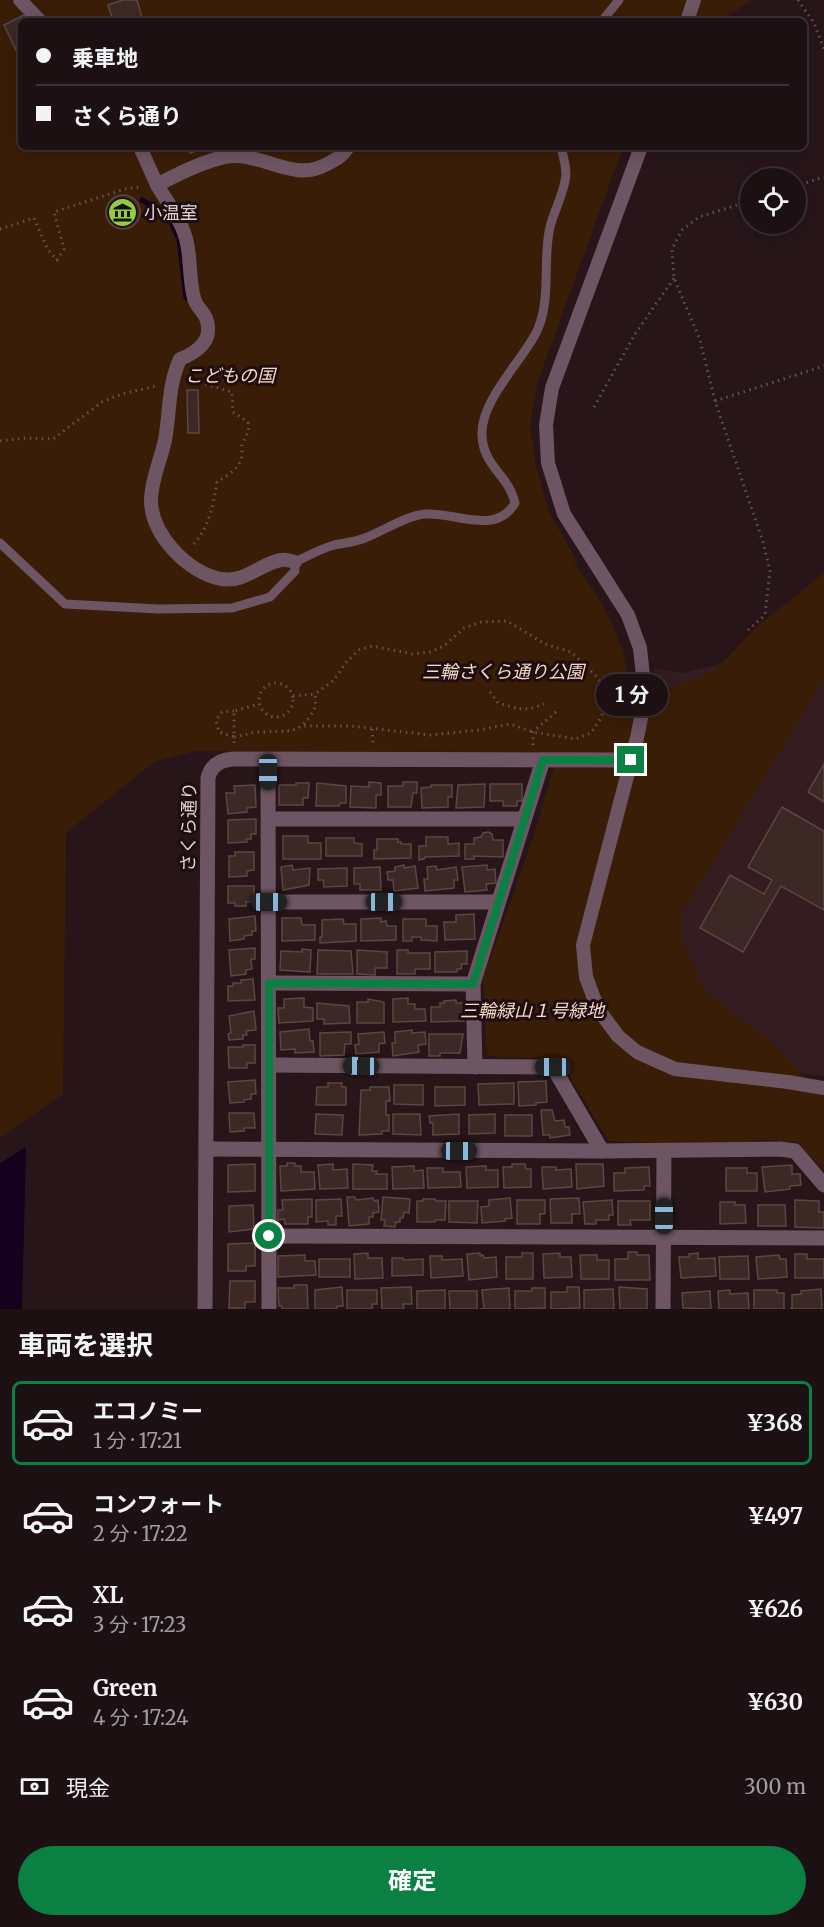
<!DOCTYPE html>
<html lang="ja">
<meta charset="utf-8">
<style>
:root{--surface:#1d1013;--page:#25191c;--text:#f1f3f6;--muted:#a09da0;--line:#3b3033;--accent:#0b8043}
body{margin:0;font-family:Merriweather,"Noto Sans JP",serif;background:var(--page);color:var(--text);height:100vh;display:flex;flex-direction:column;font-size:22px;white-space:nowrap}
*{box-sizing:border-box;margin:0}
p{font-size:20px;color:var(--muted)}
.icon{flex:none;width:33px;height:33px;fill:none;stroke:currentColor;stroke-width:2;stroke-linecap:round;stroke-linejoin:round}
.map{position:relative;height:1309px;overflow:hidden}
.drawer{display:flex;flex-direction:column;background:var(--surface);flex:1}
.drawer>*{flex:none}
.hud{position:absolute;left:18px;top:18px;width:789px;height:132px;border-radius:9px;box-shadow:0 3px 15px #0003,0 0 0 2px var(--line);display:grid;align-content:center;height:132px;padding:0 18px;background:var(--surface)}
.controls{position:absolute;left:740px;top:168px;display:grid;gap:12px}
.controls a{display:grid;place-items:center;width:66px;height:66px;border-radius:50%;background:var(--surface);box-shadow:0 3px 15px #0003,0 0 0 2px var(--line);font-size:30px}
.end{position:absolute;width:27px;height:27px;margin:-14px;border:8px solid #0b8043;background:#fff;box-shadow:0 0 0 3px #fff}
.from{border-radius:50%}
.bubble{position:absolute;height:42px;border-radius:21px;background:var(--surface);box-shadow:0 3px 15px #0003,0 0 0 2px var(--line);font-size:20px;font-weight:700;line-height:42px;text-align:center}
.car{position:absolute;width:18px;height:36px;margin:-18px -9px;border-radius:8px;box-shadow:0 0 4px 2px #0007;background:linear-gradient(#222 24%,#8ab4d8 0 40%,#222 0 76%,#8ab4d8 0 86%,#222 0)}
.hud b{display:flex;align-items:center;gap:21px;height:57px;font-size:22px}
.hud b+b{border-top:2px solid var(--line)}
.hud i{width:15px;height:15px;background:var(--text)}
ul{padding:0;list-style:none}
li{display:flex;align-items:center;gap:18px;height:84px;margin:0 12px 9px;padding:0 6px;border:3px solid transparent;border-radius:9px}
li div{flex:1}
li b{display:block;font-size:22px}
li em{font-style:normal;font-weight:700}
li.selected{border-color:var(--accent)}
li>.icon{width:54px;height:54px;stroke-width:1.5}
h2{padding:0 18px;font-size:27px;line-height:72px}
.pay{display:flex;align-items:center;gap:15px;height:66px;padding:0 18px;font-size:22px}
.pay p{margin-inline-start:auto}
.cta{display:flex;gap:12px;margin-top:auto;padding:12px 18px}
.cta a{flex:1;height:69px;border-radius:36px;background:var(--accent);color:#fff;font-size:24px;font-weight:700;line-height:69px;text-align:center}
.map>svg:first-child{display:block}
.built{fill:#341c21}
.green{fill:#3a1d06}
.water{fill:#15001d}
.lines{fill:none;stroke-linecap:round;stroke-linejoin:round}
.stream{stroke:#15001d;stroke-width:5}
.building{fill:#3c2925;stroke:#5b4742;stroke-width:1.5}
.path{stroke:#625255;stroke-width:3;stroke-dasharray:1.5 4.5;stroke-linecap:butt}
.service{stroke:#6d5563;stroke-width:9}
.pedestrian{stroke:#6d5563;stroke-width:14}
.minor{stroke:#6d5563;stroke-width:15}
.route{stroke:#0b8043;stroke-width:8}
.labels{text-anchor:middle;stroke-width:6;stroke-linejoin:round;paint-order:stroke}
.poi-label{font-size:18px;fill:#e0d3d5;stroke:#1d0c10;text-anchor:start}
.park-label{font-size:18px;font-style:italic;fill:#f8d8c3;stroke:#1d0c10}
.street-label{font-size:18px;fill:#e0d3d5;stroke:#1d0c10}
</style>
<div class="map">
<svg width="824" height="1309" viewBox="0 0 824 1309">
<rect width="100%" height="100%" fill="#271519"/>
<polygon class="built" points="824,573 824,1076 680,1057 655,708 654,668 683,673 731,661"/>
<path class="green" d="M0,0H752L721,21H21V147H623L538,381L530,425L536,466L550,514L578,562L574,563C592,587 612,615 619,644L622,645L627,670L626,681L669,688L715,671L753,630L824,573V679L682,914L681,937L707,993L774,1044L824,1098V1170L796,1142L767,1140L693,1145L609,1141L559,1059L487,1056L483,979L534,835L558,752L195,751L154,762L66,833L63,1094L0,1138Z"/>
<polygon class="water" points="26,1147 22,1309 0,1309 0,1163"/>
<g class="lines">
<polyline class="stream" points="142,200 168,216 179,240 186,298"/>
</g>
<g class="building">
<polygon points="123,0 137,0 143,21 113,21 108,5"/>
<polygon points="24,15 27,21 21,21 21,50 17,52 4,25"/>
<polygon points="188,147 208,147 190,153"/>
<circle cx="123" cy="212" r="17"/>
<polygon points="187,390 198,390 199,433 188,433"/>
<polygon points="824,764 824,802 808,792"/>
<polygon points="369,782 381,783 381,795 376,795 376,808 350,807 351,786 369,787"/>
<polygon points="403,782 417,782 417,793 413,793 411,807 388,807 388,786 403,786"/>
<polygon points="296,783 309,783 308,798 303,798 303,805 279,805 279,785 296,785"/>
<polygon points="317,783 346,786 346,803 340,803 339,806 316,806"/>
<polygon points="485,784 484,807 456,808 458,785"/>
<polygon points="490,784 522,784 522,801 517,801 517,806 503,806 503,801 490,801"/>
<polygon points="255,785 256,807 247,808 247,812 228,814 226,793 235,793 234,786"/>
<polygon points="431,785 452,785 452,797 448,797 448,807 422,808 421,788 431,787"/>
<polygon points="782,807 824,831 824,910 781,886 743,952 700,928 730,875 764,894 772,880 748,867"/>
<polygon points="256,819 256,834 251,834 251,839 246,839 247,842 228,843 228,820"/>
<polygon points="488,832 492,834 493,840 503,840 503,857 474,856 474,859 465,859 465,844 474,844 474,838 481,837 483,833"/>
<polygon points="283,836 308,836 308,843 321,843 321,859 283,859"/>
<polygon points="426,837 448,837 448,844 459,843 459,856 425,857 424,859 419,860 419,846 426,846"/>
<polygon points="326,838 354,838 354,843 362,844 362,856 326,856"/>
<polygon points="377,839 398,839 398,842 401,842 401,844 411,844 411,858 374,859 374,850 377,850"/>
<polygon points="235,852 254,852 254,870 247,871 247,876 229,877 229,856 235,856"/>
<polygon points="292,865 293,870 310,868 309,885 283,890 281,867"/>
<polygon points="404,865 404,868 415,866 418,888 394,891 393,880 388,880 387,872 395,871 395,867"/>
<polygon points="487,865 487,870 495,869 496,883 486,884 487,890 465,892 462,867"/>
<polygon points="436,866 437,870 456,867 458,880 454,880 454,888 425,891 424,879 428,879 427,867"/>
<polygon points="380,867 381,890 360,890 360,884 354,884 354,868"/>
<polygon points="347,868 347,886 324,887 323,880 318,880 318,869"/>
<polygon points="228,886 254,886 254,902 246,902 246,906 235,906 235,903 228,903"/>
<polygon points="474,914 475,939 445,940 444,922 456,922 456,915"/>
<polygon points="255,916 256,931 252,931 252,935 244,936 244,939 230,941 229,919"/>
<polygon points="282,918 301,918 302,925 315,925 315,940 282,941"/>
<polygon points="381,918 381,922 386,921 387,926 396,926 396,940 361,941 361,919"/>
<polygon points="343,919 344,924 356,924 356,941 320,943 320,937 322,937 322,920"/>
<polygon points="403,919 426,919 426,926 437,926 437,941 421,940 421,937 412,937 412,941 403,941"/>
<polygon points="255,948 255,959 251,959 252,969 246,970 246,974 231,976 229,950"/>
<polygon points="302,949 311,950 310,972 280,970 281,951 302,952"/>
<polygon points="318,950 351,951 353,974 317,974"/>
<polygon points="357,950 387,952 387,968 375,968 375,975 357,974"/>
<polygon points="397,950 408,950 408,953 430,953 430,969 415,969 415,974 397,974"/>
<polygon points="467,951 467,964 462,964 461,969 457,969 457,972 435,972 435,952"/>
<polygon points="253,979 255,1000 228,1001 228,986 233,986 233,983 241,983 241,980"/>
<polygon points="304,998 304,1007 313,1008 313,1021 279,1023 278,1008 284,1008 284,999"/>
<polygon points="408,998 408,1004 415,1004 415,1009 425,1009 426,1021 393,1022 393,999"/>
<polygon points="368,999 384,1002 384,1023 357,1023 357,1002 368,1002"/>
<polygon points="456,1000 456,1003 464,1003 464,1021 431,1022 431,1007 440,1007 440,1003 444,1003 444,1001"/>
<polygon points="317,1003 349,1006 350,1023 324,1024 324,1019 317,1019"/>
<polygon points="254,1011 256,1030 246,1031 247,1035 243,1035 243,1039 229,1040 228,1034 231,1033 229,1016"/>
<polygon points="309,1029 310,1041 313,1041 314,1052 295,1053 295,1049 281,1050 280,1032"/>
<polygon points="412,1030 412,1033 425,1032 426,1044 418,1045 419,1052 393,1056 392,1043 395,1043 395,1032"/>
<polygon points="351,1032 351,1044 345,1044 344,1055 320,1056 320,1033"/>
<polygon points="384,1032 385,1043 379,1044 379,1052 356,1054 355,1045 359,1044 358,1034"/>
<polygon points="429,1034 463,1034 460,1053 440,1053 440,1056 429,1056"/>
<polygon points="243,1045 255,1045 255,1063 247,1063 247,1068 229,1068 228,1047 243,1047"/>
<polygon points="255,1080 256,1094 251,1094 251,1099 244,1100 244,1102 230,1103 228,1082"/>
<polygon points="546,1081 547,1102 536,1103 536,1105 519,1106 518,1082"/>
<polygon points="328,1083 342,1083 342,1087 346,1087 346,1105 316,1105 317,1087 328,1087"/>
<polygon points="514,1083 514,1104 479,1105 478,1084"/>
<polygon points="394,1085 423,1085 423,1105 394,1104"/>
<polygon points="370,1087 389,1087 390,1101 386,1101 386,1115 389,1115 389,1131 382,1131 382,1134 359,1135 361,1090 370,1090"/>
<polygon points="435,1087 465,1087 465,1105 435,1106"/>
<polygon points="541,1110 552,1110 555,1121 564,1120 565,1127 569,1127 570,1135 550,1138 550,1135 543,1135"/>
<polygon points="229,1113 254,1113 255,1128 244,1128 244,1131 230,1132"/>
<polygon points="316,1114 343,1115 342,1135 315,1134"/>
<polygon points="393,1114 420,1114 421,1135 393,1134"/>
<polygon points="459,1114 459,1134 433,1135 433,1123 430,1123 429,1116"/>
<polygon points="495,1114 495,1133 469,1134 469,1115"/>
<rect x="505" y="1115" width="27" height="21"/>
<polygon points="287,1163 295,1163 295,1166 301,1166 301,1172 314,1172 315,1189 281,1191 280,1166 287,1166"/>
<polygon points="255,1164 255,1191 228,1192 228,1165"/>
<polygon points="333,1164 333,1170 347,1169 348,1188 320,1189 318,1165"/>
<polygon points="353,1164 373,1165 372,1171 377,1171 376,1174 387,1174 387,1189 353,1189"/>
<polygon points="512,1164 525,1164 526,1169 531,1169 531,1187 504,1188 503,1167 512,1167"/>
<polygon points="576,1164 603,1164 604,1186 577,1189"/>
<polygon points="792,1165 792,1174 800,1174 801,1185 790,1186 790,1189 765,1192 762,1167"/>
<polygon points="414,1166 414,1171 423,1170 424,1188 393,1189 392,1167"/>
<polygon points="486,1166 486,1170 498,1170 498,1187 467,1188 466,1167"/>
<polygon points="542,1167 556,1167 556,1170 571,1169 572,1187 543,1189"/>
<polygon points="649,1167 650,1186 644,1186 644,1190 614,1191 614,1173 625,1173 625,1168"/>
<polygon points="427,1168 443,1168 443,1172 460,1172 461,1187 428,1188"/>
<polygon points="726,1168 747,1168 747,1173 757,1173 757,1191 726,1191"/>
<polygon points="347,1197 355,1197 356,1200 373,1198 374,1201 378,1200 379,1212 373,1213 373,1217 369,1217 369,1224 349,1226"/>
<polygon points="383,1197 410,1199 409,1213 404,1212 403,1218 400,1218 400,1222 396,1222 395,1227 384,1226 385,1220 381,1220"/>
<polygon points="510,1198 512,1218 505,1219 505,1221 482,1223 481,1207 489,1206 489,1200"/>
<polygon points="579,1198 580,1214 572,1214 572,1223 551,1223 550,1199"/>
<polygon points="312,1199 312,1217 308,1217 308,1224 285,1224 284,1219 278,1220 278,1210 283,1210 282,1200"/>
<polygon points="341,1199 342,1216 336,1216 336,1225 328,1225 328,1221 316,1222 316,1200"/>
<polygon points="423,1199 435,1199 436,1201 446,1201 445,1220 435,1220 435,1222 417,1222 417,1201 423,1201"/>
<polygon points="517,1200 545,1200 545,1214 540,1214 540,1224 517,1224"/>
<polygon points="612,1200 613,1215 609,1215 609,1220 596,1220 596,1224 585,1224 583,1202"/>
<polygon points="795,1200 819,1201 819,1212 824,1212 824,1228 795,1227"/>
<polygon points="449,1201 478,1201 477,1223 449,1222"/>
<polygon points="618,1201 650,1201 650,1220 630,1220 631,1225 618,1225"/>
<polygon points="720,1202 735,1202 735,1205 745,1205 746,1223 720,1224"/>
<polygon points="253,1205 254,1229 229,1232 229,1206"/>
<polygon points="758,1205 785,1205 786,1226 758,1226"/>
<polygon points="255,1243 255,1266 246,1266 246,1271 228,1271 228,1244"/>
<polygon points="628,1252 637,1252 637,1255 649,1255 650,1280 615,1280 615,1259 628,1259"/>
<polygon points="368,1253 368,1258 382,1258 383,1278 355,1279 354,1254"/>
<polygon points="480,1253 480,1256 483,1255 484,1258 496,1257 497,1277 469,1280 467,1254"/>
<polygon points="522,1253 533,1253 533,1279 506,1279 506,1257 522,1257"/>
<polygon points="560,1253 560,1257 571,1257 572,1277 544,1278 543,1254"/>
<polygon points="698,1253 698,1259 715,1258 716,1276 681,1278 679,1257 689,1257 689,1254"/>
<polygon points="795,1254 807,1254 807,1259 824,1259 824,1278 795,1278"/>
<polygon points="305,1255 305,1261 315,1261 316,1275 278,1277 278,1256"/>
<polygon points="580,1255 597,1255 597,1260 609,1260 609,1279 581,1279"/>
<polygon points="779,1255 780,1259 786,1259 787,1277 758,1279 756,1257"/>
<polygon points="430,1256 442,1256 442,1260 462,1259 463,1276 431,1278"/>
<polygon points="748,1256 749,1279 720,1279 719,1257"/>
<polygon points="392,1258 403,1258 403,1260 423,1259 423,1275 392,1276"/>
<rect x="319" y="1259" width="31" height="18"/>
<polygon points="230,1281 255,1281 255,1302 245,1302 245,1308 229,1308"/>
<polygon points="294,1285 307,1285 308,1309 282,1309 282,1306 279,1306 278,1288 294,1288"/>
<polygon points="342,1287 343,1306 337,1306 337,1309 315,1309 315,1290"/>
<polygon points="411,1287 412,1304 403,1304 404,1309 382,1309 381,1288"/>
<polygon points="567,1287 579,1287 580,1308 551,1309 551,1292 567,1292"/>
<polygon points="619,1287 647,1289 647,1309 620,1309"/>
<polygon points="509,1288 510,1309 480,1309 484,1309 482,1290"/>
<polygon points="532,1288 545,1288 545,1308 515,1309 515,1291 532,1291"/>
<polygon points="613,1289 614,1309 584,1309 584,1290"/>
<polygon points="821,1289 822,1309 790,1309 792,1308 792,1295 801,1294 801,1291"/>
<polygon points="347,1290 377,1290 377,1304 372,1304 372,1309 347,1309"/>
<polygon points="445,1290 445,1309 417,1309 417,1291"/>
<polygon points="730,1290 730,1294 748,1293 749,1309 719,1309 718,1291"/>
<polygon points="754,1290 777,1290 777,1293 784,1293 784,1309 754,1309"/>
<polygon points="449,1291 477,1291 477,1309 450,1309"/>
<polygon points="710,1291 711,1309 683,1308 682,1293"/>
</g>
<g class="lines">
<g class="path">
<polyline points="798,0 814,23 824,49"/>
<polyline points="795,186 824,177"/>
<polyline points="0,229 34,218 48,250 57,260 64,249 54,212 125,189 140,187"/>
<path d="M188,379L232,392L233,412L248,422C250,433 246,435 242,445C241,449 243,454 241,459C238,470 226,476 217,482C213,506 209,528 192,546"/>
<polyline points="715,401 824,366"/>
<polyline points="594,407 635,334 674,278"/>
<polyline points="0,441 26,438 53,439 102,402 122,394 156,386"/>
<polyline points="748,630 765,615 770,571 763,542 715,401 700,340 674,278 672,249 682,230 699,217 750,201"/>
<polyline points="571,675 578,668 587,666"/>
<circle cx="276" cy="700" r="17"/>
<path d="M490,692L498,703C519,709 523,712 544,704"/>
<polyline points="293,696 315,694"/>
<polyline points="234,711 222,712 216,720 219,732 234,737 234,711 259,704"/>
<polyline points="372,729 373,743"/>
<path d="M234,743V737C244,735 253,732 263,732C284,730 297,736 310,716C316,708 316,704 315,694L334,680L347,661L359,650L372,646L413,654L430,652L444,646L464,628L481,622L507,621L545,644L571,652L597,677L604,688L605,704L601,718L591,733L575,739L533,732L510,724L479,730L430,735L351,726H303"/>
<polyline points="533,745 533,732 558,710"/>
</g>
<g class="service">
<polyline points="602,21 619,0"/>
<path d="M0,543L65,604L158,609L232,608L270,597L295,571V562C308,556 320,549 334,545C344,543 355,542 365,538C384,531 405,516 425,514C456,512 496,536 515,503C509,475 483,467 482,435C480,401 523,360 537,331C552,298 542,261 550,227C554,210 565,192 566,174C566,166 563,155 561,147"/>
</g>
<g class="pedestrian">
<polyline points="20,0 40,21"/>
<polyline points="687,21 694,0"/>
<path d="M140,147L157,185C176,175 203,161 225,157C261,150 293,184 327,164C337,159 342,156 348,147"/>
<polyline points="641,147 552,388 546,425 548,463 564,514 628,615 640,648 643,676 641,718 637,738 583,945 586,977 598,1009 618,1036 637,1052 675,1069 788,1082 824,1088"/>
<path d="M157,185C167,202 183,222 187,243C191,261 189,280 194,298C197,311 209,312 208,331C208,345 191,355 180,359C168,385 170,412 165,440C161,459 152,478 151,498C150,534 187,572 221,579C246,583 261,563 281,560C285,559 291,561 295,562"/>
</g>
<g class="minor">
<polyline points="268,759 269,1309"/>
<polyline points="269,819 524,819"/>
<polyline points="269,902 498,902"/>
<polyline points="269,983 473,984"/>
<polyline points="269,1065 553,1067 602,1151"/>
<polyline points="475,1067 473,984 543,760"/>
<polyline points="206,1149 602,1151 780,1149 795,1151 824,1185"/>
<polyline points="269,1236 824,1238"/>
<path d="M205,1309L208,778C211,765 220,760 233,759L631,760"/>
<polyline points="663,1309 664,1151"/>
</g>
</g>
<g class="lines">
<polyline class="route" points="269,1236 269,983 473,984 543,760 631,760"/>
</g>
<defs>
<symbol id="museum-disc" viewBox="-11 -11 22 22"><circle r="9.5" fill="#96cc3a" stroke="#1d0c10"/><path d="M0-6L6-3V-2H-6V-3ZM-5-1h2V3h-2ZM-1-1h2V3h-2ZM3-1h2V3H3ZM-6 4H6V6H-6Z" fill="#111"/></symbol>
</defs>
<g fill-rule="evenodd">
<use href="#museum-disc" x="106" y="196" width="33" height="33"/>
</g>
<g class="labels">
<g class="poi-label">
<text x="144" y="219">小温室</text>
</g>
<g class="park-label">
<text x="230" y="382">こどもの国</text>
<text x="503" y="678">三輪さくら通り公園</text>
<text x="532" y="1017">三輪緑山１号緑地</text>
</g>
<g class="street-label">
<text transform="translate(189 827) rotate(-89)" y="6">さくら通り</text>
</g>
</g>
</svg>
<div class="controls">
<a><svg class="icon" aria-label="locate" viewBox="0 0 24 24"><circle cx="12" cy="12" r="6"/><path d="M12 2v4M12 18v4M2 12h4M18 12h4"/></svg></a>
</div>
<i class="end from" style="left:269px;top:1236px"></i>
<i class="end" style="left:631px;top:760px"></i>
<div class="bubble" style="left:596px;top:674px;width:72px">1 分</div>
<i class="car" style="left:268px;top:772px;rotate:180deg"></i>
<i class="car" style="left:269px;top:902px;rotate:90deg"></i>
<i class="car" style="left:384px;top:902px;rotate:90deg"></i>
<i class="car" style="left:361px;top:1066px;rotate:271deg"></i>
<i class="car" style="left:553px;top:1067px;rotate:270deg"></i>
<i class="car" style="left:459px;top:1151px;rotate:90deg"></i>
<i class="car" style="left:664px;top:1216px;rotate:0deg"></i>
<div class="hud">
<b><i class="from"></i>乗車地</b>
<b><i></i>さくら通り</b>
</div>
</div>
<section class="drawer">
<h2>車両を選択</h2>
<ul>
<li class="selected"><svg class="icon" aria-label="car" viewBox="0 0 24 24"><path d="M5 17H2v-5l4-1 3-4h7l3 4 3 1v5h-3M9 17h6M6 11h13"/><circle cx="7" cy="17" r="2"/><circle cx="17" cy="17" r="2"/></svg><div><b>エコノミー</b><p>1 分 · 17:21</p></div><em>¥368</em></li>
<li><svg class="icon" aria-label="car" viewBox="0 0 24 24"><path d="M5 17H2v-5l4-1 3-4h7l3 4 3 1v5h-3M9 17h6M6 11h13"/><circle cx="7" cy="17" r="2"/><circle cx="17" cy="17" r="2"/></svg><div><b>コンフォート</b><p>2 分 · 17:22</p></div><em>¥497</em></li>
<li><svg class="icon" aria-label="car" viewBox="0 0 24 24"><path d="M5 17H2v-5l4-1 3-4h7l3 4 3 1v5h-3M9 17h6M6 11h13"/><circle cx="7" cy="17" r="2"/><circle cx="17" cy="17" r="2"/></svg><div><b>XL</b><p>3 分 · 17:23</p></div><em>¥626</em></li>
<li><svg class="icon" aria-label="car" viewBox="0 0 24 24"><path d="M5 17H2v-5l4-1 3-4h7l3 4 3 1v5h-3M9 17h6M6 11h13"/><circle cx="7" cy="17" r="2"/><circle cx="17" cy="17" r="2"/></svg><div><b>Green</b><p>4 分 · 17:24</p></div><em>¥630</em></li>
</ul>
<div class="pay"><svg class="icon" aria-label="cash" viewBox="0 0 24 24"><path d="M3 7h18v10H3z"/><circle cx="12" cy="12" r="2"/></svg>現金<p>300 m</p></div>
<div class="cta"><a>確定</a></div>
</section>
